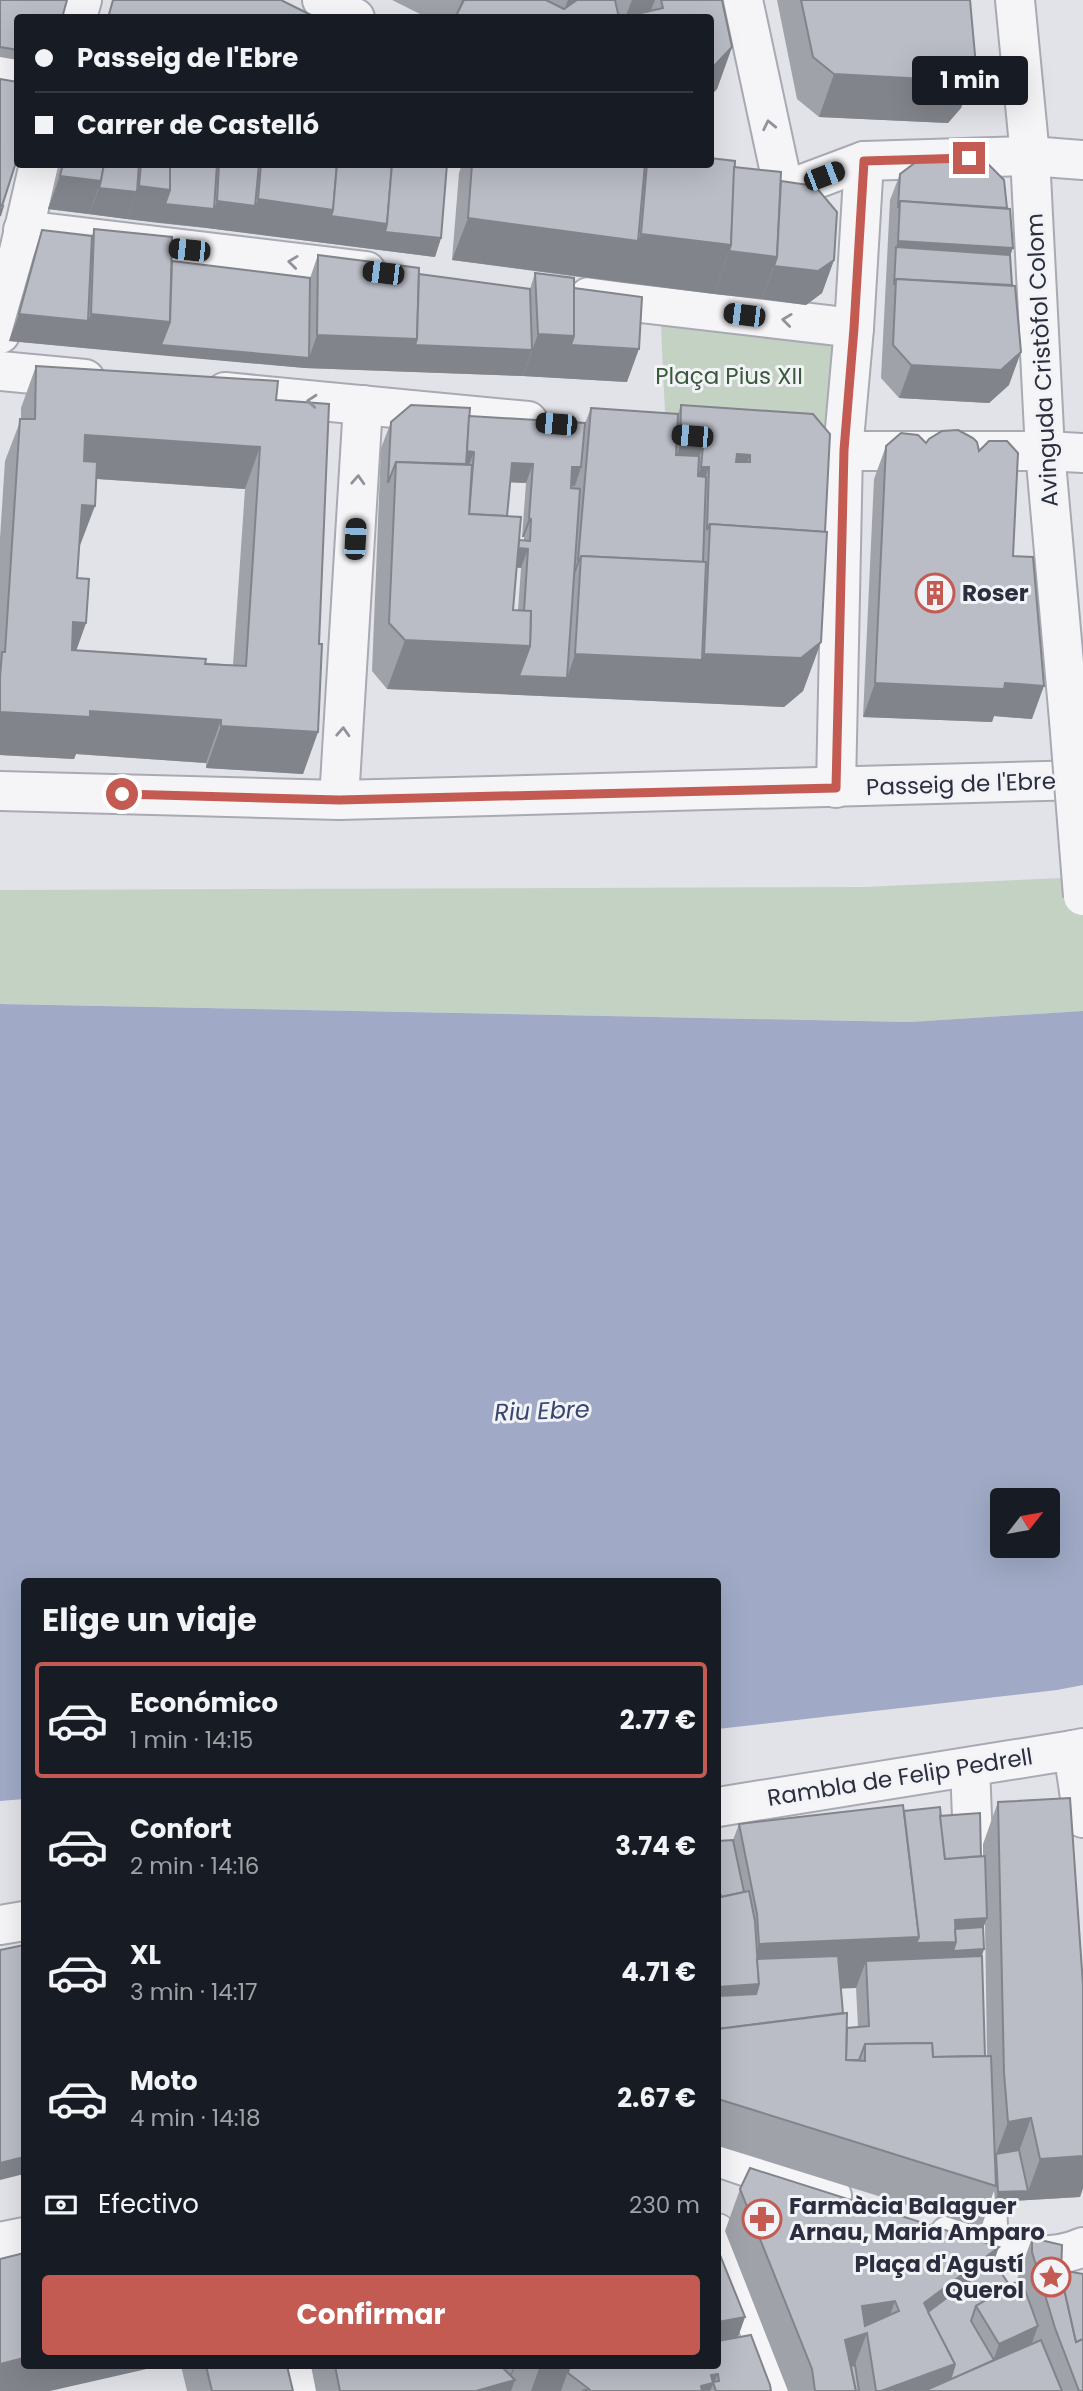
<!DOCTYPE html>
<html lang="es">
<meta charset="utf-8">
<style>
:root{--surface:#171b24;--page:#242831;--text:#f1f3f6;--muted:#9ea1a6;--line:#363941;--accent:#c35b53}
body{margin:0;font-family:Poppins,sans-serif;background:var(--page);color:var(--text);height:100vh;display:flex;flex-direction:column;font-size:26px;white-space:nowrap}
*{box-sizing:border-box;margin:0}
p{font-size:23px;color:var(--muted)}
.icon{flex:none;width:38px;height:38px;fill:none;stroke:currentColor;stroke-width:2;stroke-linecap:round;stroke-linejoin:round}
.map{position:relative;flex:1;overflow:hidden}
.sheet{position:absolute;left:21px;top:1578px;width:700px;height:791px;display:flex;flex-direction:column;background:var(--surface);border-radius:7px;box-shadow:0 7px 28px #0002}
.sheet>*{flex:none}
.banner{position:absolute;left:14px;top:14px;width:700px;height:154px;border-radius:7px;box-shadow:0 7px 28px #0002;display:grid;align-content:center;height:154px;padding:0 21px;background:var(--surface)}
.needle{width:46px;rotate:59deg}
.controls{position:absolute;left:990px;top:1488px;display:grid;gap:14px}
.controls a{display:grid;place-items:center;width:70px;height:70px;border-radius:7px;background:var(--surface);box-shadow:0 7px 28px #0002;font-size:35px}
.end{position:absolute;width:32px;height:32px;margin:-16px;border:9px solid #c35b53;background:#fff;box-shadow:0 0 0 4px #fff}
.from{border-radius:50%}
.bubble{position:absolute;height:49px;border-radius:7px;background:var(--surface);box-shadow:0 7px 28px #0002;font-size:23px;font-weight:700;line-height:49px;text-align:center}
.car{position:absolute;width:21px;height:42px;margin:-21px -10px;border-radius:9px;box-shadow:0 0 5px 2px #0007;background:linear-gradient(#222 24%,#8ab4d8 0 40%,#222 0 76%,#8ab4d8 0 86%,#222 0)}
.banner b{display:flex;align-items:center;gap:24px;height:66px;font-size:26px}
.banner b+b{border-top:2px solid var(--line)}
.banner i{width:18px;height:18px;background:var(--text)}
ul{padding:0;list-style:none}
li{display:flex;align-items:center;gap:21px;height:116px;margin:0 14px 10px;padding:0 7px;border:4px solid transparent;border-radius:7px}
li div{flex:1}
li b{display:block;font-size:26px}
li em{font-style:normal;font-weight:700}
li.on{border-color:var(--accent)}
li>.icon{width:63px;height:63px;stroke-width:1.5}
h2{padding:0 21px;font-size:32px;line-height:84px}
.pay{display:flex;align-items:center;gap:18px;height:77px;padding:0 21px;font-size:26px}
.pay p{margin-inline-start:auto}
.primary-button{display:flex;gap:14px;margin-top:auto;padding:14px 21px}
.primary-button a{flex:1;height:80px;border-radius:7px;background:var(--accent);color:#fff;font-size:28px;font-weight:700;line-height:80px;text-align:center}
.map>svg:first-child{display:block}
.green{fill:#c4d2c4}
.water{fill:#a0aac6;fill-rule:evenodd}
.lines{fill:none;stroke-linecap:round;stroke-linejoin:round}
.pedestrian-casing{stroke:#a8a9b3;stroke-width:35}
.minor-casing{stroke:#a8a9b3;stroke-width:42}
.tertiary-casing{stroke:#a8a9b3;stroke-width:42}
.pedestrian{stroke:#f5f5f8;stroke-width:32}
.minor{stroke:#f5f5f8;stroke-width:38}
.tertiary{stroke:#f5f5f8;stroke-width:38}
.tertiary-bridge-casing{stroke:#a8a9b3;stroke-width:42;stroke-linecap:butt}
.tertiary-bridge{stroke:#f5f5f8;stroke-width:38}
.wall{fill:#a0a2aa;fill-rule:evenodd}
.shaded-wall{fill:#82848b}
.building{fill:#babcc6;stroke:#82848b;stroke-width:2;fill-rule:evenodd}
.oneway{stroke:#90929c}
.route{stroke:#c35b53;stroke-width:9}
.labels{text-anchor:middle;stroke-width:6;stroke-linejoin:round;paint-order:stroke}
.street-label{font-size:23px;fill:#2c2e40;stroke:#f2f3f7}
.park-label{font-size:23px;fill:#3a5a3b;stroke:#f2f3f7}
.poi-label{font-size:23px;font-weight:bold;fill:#2c2e40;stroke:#f2f3f7;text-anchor:start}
.water-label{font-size:24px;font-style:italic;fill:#394570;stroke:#f2f3f7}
</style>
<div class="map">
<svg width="1083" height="2391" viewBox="0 0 1083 2391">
<rect width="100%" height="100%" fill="#e2e3e9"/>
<g class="green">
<polygon points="660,305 854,328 843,451 666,434"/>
<polygon points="1083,877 1083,1011 909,1022 0,1004 0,890 864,887"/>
</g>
<path class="water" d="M0,1004L909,1022L1083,1011V1685L1057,1690L718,1729V1582H24V1799L0,1801ZM1003,1500H1048V1545H1003Z"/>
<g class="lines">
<defs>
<polyline id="pedestrian" points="718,2230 779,2391"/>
<g id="minor">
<polyline points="322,0 355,18"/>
<polyline points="743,0 784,191"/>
<polyline points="77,18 82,0"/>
<polyline points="0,74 18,77"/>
<polyline points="784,191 864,161 1030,156 1083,160"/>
<polyline points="23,230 366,271"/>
<polyline points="589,297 854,328"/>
<polyline points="0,334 39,164"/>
<polyline points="0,371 85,379"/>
<polyline points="225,392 528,421"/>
<polyline points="779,444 843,451 1045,451 1083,453"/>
<polyline points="836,788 843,451 854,328 864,161"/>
<polyline points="0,791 339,800 1083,780"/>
<polyline points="339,800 363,405"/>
<polyline points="970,1767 974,1866"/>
<polyline points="718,1807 1073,1750 1083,1818"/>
<polyline points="0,1925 24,1921"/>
<polyline points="985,2157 989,2249"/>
<polyline points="298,2366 304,2391"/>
</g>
<g id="tertiary">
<polyline points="1015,0 1030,156 1045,451 1069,720"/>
<polyline points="1073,1750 1083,1748"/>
<polyline points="718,2157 832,2196"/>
<path d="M949,2235C989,2249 1041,2266 1083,2247"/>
<polyline points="0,2242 24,2237"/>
</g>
</defs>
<use href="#pedestrian" class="pedestrian-casing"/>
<use href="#minor" class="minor-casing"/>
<use href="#tertiary" class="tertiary-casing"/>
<use href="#pedestrian" class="pedestrian"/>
<use href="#minor" class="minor"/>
<use href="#tertiary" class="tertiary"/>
<defs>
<polyline id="tertiary-bridge" points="1069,720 1083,896"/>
</defs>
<use href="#tertiary-bridge" class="tertiary-bridge-casing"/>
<use href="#tertiary-bridge" class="tertiary-bridge"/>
</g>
<g class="wall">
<polygon points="0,0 18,18 18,60 0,57"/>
<polygon points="392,0 722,0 732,47 717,89 710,96 710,18 428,18"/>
<polygon points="777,0 970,0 976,66 961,108 948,123 819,117 797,99"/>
<polygon points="61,164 447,164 441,238 435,257 207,228 158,223 48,209"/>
<polygon points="462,164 710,164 734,167 781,181 834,260 822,293 806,305 623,283 452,260 459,173"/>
<polygon points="900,174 1010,255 1009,385 989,403 899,398 881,378 890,200"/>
<polygon points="94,229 172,261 310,278 318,255 419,274 530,289 535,273 574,288 627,382 523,376 305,368 9,341 33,257 42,230 92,236"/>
<path d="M36,366L276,400L319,644L318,732L303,774L206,768V763L76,754L74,759L0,755V538L5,461L21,419V408ZM96,479L245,489L233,665L76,651L86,623L77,578L79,548Z"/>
<path d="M681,405L813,414L825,532L821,642L803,691L784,707L387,689L372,671L381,448L391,422L469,416L585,423L591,408L678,414ZM510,482L526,483L522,537H524V540H519L507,516ZM517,567L521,568L518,610H513Z"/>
<polygon points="926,443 979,451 1013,556 1032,719 994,716 992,722 863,717 874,479 886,446"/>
<path d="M998,1802L1083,1985V2188L1080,2197L995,2202L994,2191L981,2228L718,2146V1841L733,1840L739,1824L904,1811L940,1816L981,1856H983V1844ZM985,1923L987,2056H985L982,1956L984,1949L983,1927ZM841,1988H856L858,2027L847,2028L843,2013Z"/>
<polygon points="740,2189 994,2262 1010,2286 1016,2282 1032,2238 1061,2270 1083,2391 788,2391 725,2231"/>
<polygon points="745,2317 738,2337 771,2391 316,2391 311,2366 718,2366"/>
<polygon points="181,2366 287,2366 293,2391 187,2391"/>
</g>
<g class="shaded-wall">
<polygon points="462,0 466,0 455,18"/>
<polygon points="568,0 587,0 561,18"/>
<polygon points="632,0 655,0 648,18 637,14 636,18 625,18"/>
<polygon points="732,47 717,89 710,96 710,66"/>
<polygon points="976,66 961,108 948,123 819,117 834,74"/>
<polygon points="60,176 101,181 89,214 48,209"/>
<polygon points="139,186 170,190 214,209 217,201 255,206 258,199 333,210 441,238 435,257 207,228 127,219"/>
<polygon points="99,188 137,192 127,219 89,214"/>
<polygon points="468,218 638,241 641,234 731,245 714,294 452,260"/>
<polygon points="898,241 1013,248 1001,281 896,247"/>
<polygon points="729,251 777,257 762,299 714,294"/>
<polygon points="834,260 822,293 806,305 762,299 774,266"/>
<polygon points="19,314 88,321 91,314 170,322 158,355 9,341"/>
<polygon points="538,334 574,336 639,349 627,382 523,376"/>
<polygon points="317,335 417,339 532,350 523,376 305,368 158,355 161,345 309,358"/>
<polygon points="1021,352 1009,385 989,403 899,398 911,365"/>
<polygon points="85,435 260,447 245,489 70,477"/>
<polygon points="680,446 703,447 687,489 664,488"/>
<polygon points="465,451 474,452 467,470"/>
<polygon points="737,454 750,455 735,497"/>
<polygon points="512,463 533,464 526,483 505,482"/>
<polygon points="572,467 581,467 575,486 565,485"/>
<polygon points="701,467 709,467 694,510 686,509"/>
<polygon points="82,505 95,506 79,548"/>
<polygon points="529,518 531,519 524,537 522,537"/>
<polygon points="459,543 528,549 521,568 452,562"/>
<polygon points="578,560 580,560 568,593 566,593"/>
<polygon points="73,622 86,623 71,665"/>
<polygon points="405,640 530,646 567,678 575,654 702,660 704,654 821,642 803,691 784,707 387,689"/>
<polygon points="875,683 1005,683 1044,686 1032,719 994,716 992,722 863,717"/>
<polygon points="90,711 221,720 206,763 76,754 74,759 0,755 0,712"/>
<polygon points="221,726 318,732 303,774 206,768"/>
<polygon points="987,1918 975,1950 984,1949 972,1983 866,1961 856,1988 757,1992 744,2027 718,2028 718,1987 743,1986 759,1944 955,1920"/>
<polygon points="1031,2118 1016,2160 996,2154 1008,2122"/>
<polygon points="1083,2156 1083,2188 1080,2197 995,2202 998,2192 1028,2191 1040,2159"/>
<polygon points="24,2157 24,2174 0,2180 0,2163"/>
<polygon points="999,2247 984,2289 918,2319 924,2303"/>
<polygon points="895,2301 880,2343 867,2333 851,2375 845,2340 862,2306"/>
<polygon points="745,2317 730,2359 718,2362 718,2322"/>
<polygon points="1038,2326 1023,2368 984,2386 999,2344"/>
<polygon points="24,2358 24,2366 160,2366 50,2391 0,2391 0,2364"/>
<polygon points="955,2364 973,2391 881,2391"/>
<polygon points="514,2366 515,2366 509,2382 515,2380 511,2391 476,2391 508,2382"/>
<polygon points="540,2366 695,2366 569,2368 561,2391 531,2391"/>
<polygon points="718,2374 710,2391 699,2391 701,2386 711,2375"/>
</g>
<g class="building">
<polygon points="0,0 67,0 62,18 18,18 18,50 0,47"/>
<polygon points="113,0 281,0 317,18 108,18"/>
<polygon points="464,0 546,0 564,9 577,0 615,0 619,18 455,18"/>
<polygon points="661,0 722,0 732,47 714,66 710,66 710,18 638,18 637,14 663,8"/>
<polygon points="801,0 970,0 976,66 963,81 834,74 813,57"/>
<polygon points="0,79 18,82 18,156 2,206 0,205"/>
<polygon points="710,158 735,161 731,245 641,234 647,164 710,164"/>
<polygon points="920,159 987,163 1004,180 1007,208 900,201 898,208 900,174"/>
<polygon points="63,164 104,164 101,181 60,176"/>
<polygon points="104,164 139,164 137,192 99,188 101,181"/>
<polygon points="141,164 170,164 170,190 139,186"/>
<polygon points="170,164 217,164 214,209 165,204 170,190"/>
<polygon points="219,164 259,164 255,206 217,201"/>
<polygon points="261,164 337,164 333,210 258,199"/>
<polygon points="337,164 392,164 387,224 331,216 333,210"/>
<polygon points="392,164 447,164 441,238 385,232 387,224"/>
<polygon points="472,164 645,164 638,241 468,218"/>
<polygon points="734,167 781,172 777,257 729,251 731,245"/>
<polygon points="781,181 815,186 837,212 834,260 818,271 774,266 777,257"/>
<polygon points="900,201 1010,209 1013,248 898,241"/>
<polygon points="0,205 3,206 0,216"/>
<polygon points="94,229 172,237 170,322 91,314"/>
<polygon points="42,230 92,236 88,321 19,314"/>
<polygon points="896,247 1010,255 1012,285 896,279 894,285"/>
<polygon points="318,255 419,268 417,339 317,335"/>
<polygon points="172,261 310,278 309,358 161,345 170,322"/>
<polygon points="535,273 574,278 574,336 538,334"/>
<polygon points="419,274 530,289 532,350 415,345 417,339"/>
<polygon points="896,279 1015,286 1021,352 1001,370 911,365 893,345"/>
<polygon points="574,288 642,297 639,349 571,345 574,336"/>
<path d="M36,366L278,381L276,400L329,404L319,644H322L318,732L221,726V720L90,711V717L0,712V677L2,652H5L20,419H35ZM85,435L260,447L246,666L205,664L206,659L72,650L73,622L86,623L89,579L77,578L82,505L95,506L97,462L84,461Z"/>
<polygon points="411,405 470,408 466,464 396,462 388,483 391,422"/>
<path d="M681,405L813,414L830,434L825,532L710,524L707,530L709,467H701L703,447L680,446ZM737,454L750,455V462H736Z"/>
<polygon points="591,408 678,414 676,455 699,456 698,476 706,477 703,562 581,556 580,560 578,560"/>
<polygon points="469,416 585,423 581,467 572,467 571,488 580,489 567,678 519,676 530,646 531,611 524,611 528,549 518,548 519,540 530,541 531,519 529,518 533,464 512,463 507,516 469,514 474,452 467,451"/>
<polygon points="958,430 973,438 977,442 979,451 989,441 1007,441 1018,453 1013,556 1033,557 1044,686 1005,683 1004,689 875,683 886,446 901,433 918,435 926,443 929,439 942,431"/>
<polygon points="396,462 472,465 469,514 521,517 513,610 531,611 530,646 405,640 389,623"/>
<polygon points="710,524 827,532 821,642 801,658 704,654"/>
<polygon points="581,556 706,562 702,660 575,654"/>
<polygon points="1070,1798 1083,1985 1083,2156 1040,2159 1031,2118 1008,2122 1004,2073 998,1802"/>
<polygon points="903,1805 919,1937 759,1944 757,1914 739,1824"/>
<polygon points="940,1807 945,1859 985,1856 987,1918 955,1920 956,1942 916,1943 919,1937 904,1811"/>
<polygon points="980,1813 981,1856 945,1859 940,1816"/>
<polygon points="733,1840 744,1892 721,1897 718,1886 718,1841"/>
<polygon points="718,1886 721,1897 749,1891 755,1921 759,1984 718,1987"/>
<polygon points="983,1927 984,1949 953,1951 956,1942 955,1929"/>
<polygon points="24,1945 24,2157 0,2163 0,1950"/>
<polygon points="838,1956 843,2013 718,2029 718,1996 756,1994 759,1984 757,1959"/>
<polygon points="982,1956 985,2056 933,2057 932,2043 865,2044 859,2060 846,2060 847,2028 869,2026 866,1961"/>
<polygon points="847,2013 846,2060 865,2061 865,2044 932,2043 933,2057 991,2056 996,2186 718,2099 718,2029"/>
<polygon points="1019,2150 1028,2191 998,2192 996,2154"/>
<path d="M750,2168L999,2247L924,2303L955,2364L881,2391H876L867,2333L845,2340L856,2391H815L812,2369L740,2189ZM895,2301L899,2311L865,2326L862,2306Z"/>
<polygon points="1032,2238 1062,2245 1061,2275 1076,2342 1083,2339 1083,2391 1079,2391 1055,2328 1032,2252"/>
<polygon points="718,2250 745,2317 718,2322"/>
<polygon points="24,2253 24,2358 0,2364 0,2259"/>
<polygon points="994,2262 1010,2286 976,2306 971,2321 994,2360 950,2380 955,2364 928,2312"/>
<polygon points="1061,2270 1083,2274 1083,2339 1076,2342 1061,2275"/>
<polygon points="1021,2279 1038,2326 999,2344 976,2306"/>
<polygon points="751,2335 770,2385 771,2391 716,2391 713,2382 719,2381 718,2374 711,2375 713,2383 701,2386 702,2391 582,2391 589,2389 568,2373 569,2368 581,2366 718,2366 718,2341"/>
<polygon points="1041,2340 1062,2391 924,2391"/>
<polygon points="855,2365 859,2391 856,2391 851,2366"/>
<polygon points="206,2366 287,2366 293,2391 212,2391"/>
<polygon points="335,2366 501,2366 515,2380 476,2391 340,2391"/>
</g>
<defs><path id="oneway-chevron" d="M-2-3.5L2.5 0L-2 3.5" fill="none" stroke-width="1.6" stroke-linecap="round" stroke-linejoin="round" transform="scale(1.75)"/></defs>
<g class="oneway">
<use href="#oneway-chevron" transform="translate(769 125) rotate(-102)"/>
<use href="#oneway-chevron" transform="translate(293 262) rotate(-173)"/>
<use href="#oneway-chevron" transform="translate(787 320) rotate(-173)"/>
<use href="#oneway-chevron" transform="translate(312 401) rotate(-175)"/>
<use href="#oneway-chevron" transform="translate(358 480) rotate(-87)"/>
<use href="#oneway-chevron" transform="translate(343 732) rotate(-87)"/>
</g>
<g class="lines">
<polyline class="route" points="122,794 339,800 836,788 844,450 854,328 864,161 969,158"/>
</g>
<defs>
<symbol id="building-ring" viewBox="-11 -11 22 22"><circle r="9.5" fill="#f2f3f7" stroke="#c35b53" stroke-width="1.5"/><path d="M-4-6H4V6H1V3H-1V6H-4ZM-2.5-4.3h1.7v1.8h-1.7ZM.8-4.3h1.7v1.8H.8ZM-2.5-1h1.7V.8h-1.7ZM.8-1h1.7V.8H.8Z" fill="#c35b53"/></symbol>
<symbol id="pharmacy-ring" viewBox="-11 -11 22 22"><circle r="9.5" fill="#f2f3f7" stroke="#c35b53" stroke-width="1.5"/><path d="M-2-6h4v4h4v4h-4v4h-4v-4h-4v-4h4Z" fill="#c35b53"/></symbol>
<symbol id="sight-ring" viewBox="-11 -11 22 22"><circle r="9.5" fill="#f2f3f7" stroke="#c35b53" stroke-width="1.5"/><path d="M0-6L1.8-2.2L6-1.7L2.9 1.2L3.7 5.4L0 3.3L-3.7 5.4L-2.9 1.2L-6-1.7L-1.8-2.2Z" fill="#c35b53"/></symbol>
</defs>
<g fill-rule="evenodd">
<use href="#building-ring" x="913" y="571" width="44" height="44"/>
<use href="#pharmacy-ring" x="740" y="2197" width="44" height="44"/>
<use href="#sight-ring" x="1029" y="2255" width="44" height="44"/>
</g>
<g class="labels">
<g class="street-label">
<text transform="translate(1042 360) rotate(-93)" y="8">Avinguda Cristòfol Colom</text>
<text transform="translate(961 784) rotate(-2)" y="8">Passeig de l'Ebre</text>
<text transform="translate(900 1777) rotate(-9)" y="8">Rambla de Felip Pedrell</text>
</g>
<g class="park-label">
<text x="729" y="384">Plaça Pius XII</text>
</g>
<g class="poi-label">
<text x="962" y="601">Roser</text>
<text x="789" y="2214">Farmàcia Balaguer<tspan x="789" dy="26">Arnau, Maria Amparo</tspan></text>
<text x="1024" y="2272" text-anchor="end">Plaça d'Agustí<tspan x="1024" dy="26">Querol</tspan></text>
</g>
<g class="water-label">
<text transform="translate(542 1411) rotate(-2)" y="8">Riu Ebre</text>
</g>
</g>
</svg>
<div class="controls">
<a><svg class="needle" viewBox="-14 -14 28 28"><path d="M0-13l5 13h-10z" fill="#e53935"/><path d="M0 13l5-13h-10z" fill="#9ea1a6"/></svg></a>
</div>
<i class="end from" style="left:122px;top:794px"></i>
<i class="end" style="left:969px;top:158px"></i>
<div class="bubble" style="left:912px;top:56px;width:116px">1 min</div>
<i class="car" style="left:824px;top:176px;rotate:69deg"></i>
<i class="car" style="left:189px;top:250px;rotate:276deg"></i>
<i class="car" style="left:383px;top:273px;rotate:277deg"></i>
<i class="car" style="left:744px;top:315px;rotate:277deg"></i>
<i class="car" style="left:556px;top:424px;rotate:275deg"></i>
<i class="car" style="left:692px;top:436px;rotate:275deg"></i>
<i class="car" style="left:355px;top:539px;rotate:3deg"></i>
<div class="banner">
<b><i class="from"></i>Passeig de l'Ebre</b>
<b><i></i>Carrer de Castelló</b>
</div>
<section class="sheet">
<h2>Elige un viaje</h2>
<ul>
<li class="on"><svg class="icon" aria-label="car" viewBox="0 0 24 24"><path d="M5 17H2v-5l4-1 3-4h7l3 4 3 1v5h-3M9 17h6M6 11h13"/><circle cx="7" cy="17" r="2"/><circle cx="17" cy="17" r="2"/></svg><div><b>Económico</b><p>1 min · 14:15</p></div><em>2.77 €</em></li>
<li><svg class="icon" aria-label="car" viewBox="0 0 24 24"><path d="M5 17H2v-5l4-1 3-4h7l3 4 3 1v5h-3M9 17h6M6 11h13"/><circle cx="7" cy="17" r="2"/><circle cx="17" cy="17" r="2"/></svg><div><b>Confort</b><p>2 min · 14:16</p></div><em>3.74 €</em></li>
<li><svg class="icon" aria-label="car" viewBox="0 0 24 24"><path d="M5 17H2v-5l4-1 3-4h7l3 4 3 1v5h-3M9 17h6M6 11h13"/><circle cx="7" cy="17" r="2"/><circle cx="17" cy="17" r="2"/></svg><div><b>XL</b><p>3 min · 14:17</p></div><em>4.71 €</em></li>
<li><svg class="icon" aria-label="car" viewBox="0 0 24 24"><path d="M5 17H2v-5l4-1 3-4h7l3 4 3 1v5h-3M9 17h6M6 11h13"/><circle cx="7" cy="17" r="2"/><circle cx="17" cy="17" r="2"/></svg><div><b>Moto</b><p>4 min · 14:18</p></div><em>2.67 €</em></li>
</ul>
<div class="pay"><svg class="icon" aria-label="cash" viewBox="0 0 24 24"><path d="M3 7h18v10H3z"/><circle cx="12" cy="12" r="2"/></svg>Efectivo<p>230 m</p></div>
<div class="primary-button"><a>Confirmar</a></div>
</section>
</div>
